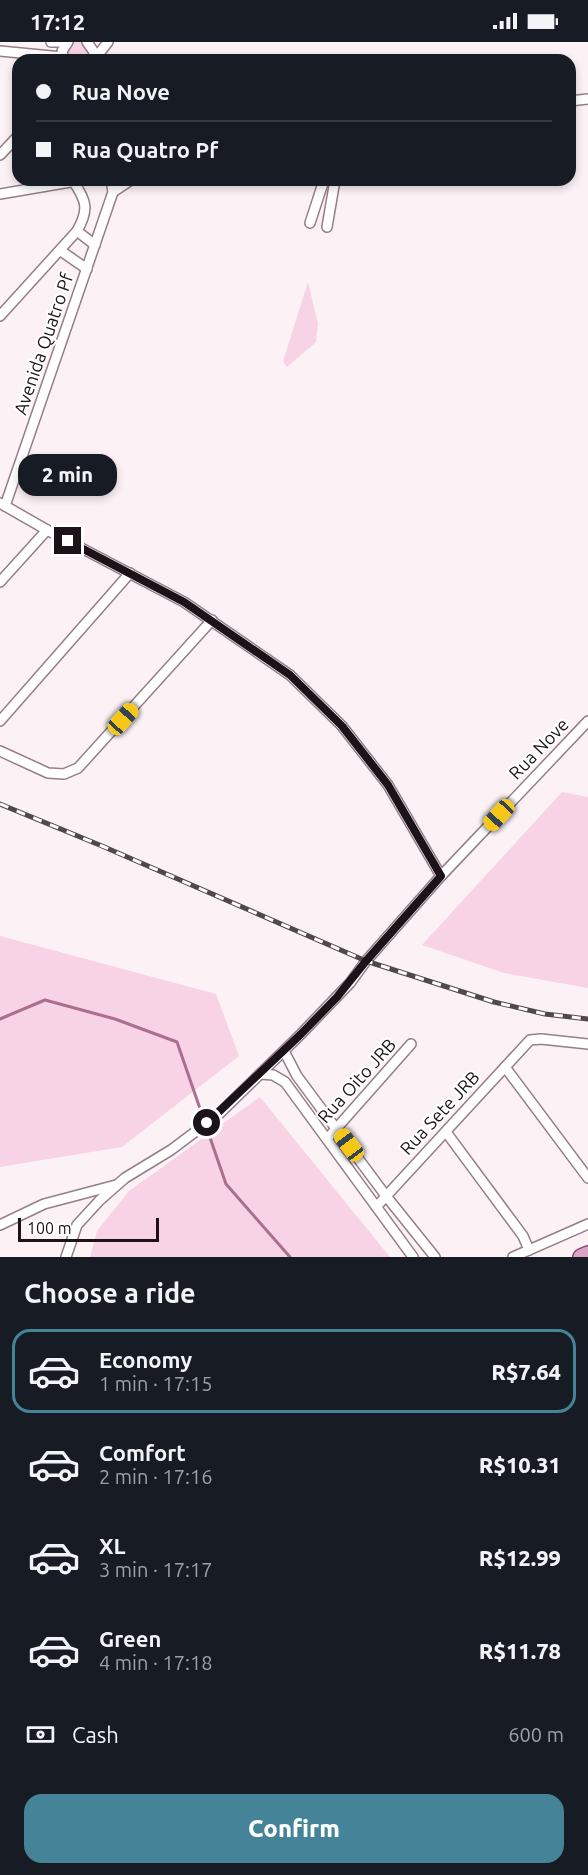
<!DOCTYPE html>
<meta charset="utf-8">
<style>
:root{--surface:#171b24;--page:#20242c;--text:#f1f3f6;--muted:#9ea1a6;--line:#363941;--accent:#458498}
body{margin:0;font-family:Ubuntu,sans-serif;background:var(--page);color:var(--text);height:100vh;display:flex;flex-direction:column;font-size:22px;white-space:nowrap}
*{box-sizing:border-box;margin:0}
p{font-size:20px;color:var(--muted)}
.icon{flex:none;width:33px;height:33px;fill:none;stroke:currentColor;stroke-width:2;stroke-linecap:round;stroke-linejoin:round}
.map{position:relative;height:1215px;overflow:hidden}
.sheet{display:flex;flex-direction:column;background:var(--surface);flex:1}
.sheet>*{flex:none}
.top-card{position:absolute;left:12px;top:12px;width:564px;height:132px;border-radius:18px;box-shadow:0 3px 9px #0003;display:grid;align-content:center;height:132px;padding:0 24px;background:var(--surface)}
.scale{position:absolute;left:18px;bottom:15px;width:141px;box-sizing:border-box;padding-left:6px;border:3px solid #1b1317;border-top:0;font-size:16px;line-height:21px;white-space:nowrap;color:#1b1317;-webkit-text-stroke:4px #fff;paint-order:stroke}
.end{position:absolute;width:27px;height:27px;margin:-14px;border:8px solid #1b1317;background:#fff;box-shadow:0 0 0 3px #fff}
.from{border-radius:50%}
.bubble{position:absolute;height:42px;border-radius:18px;background:var(--surface);box-shadow:0 3px 9px #0003;font-size:20px;font-weight:800;line-height:42px;text-align:center}
.car{position:absolute;width:18px;height:36px;margin:-18px -9px;border-radius:8px;box-shadow:0 0 4px 2px #0007;background:linear-gradient(#f5c518 24%,#345 0 40%,#f5c518 0 76%,#345 0 86%,#f5c518 0)}
.top-card b{display:flex;align-items:center;gap:21px;height:57px;font-size:22px}
.top-card b+b{border-top:2px solid var(--line)}
.top-card i{width:15px;height:15px;background:var(--text)}
ul{padding:0;list-style:none}
li{display:flex;align-items:center;gap:18px;height:84px;margin:0 12px 9px;padding:0 12px;border:3px solid transparent;border-radius:18px}
li div{flex:1}
li b{display:block;font-size:22px}
li em{font-style:normal;font-weight:800}
li.active{border-color:var(--accent)}
li>.icon{width:54px;height:54px;stroke-width:1.5}
h2{padding:0 24px;font-size:27px;line-height:72px}
.pay{display:flex;align-items:center;gap:15px;height:66px;padding:0 24px;font-size:22px}
.pay p{margin-inline-start:auto}
.action{display:flex;gap:12px;margin-top:auto;padding:12px 24px}
.action a{flex:1;height:69px;border-radius:18px;background:var(--accent);color:#fff;font-size:24px;font-weight:800;line-height:69px;text-align:center}
.status{display:flex;justify-content:space-between;align-items:center;height:42px;padding:0 30px;background:var(--surface);direction:ltr}
.status svg{height:16px;fill:currentColor}
.map>svg:first-child{display:block}
.green{fill:#f8d2e5}
.lines{fill:none;stroke-linecap:round;stroke-linejoin:round}
.stream{stroke:#aa6f8f;stroke-width:3}
.minor-casing{stroke:#947e89;stroke-width:12}
.primary-casing{stroke:#8b486d;stroke-width:18}
.minor{stroke:#fff;stroke-width:9}
.primary{stroke:#dda3c4;stroke-width:15}
.rail-casing{stroke:#51484c;stroke-width:5}
.rail{stroke:#fff;stroke-width:3;stroke-dasharray:9;stroke-linecap:butt}
.route{stroke:#1b1317;stroke-width:8}
.labels{text-anchor:middle;stroke-width:4.5;stroke-linejoin:round;paint-order:stroke}
.street-label{font-size:18px;fill:#1b1317;stroke:#fff}
</style>
<div class="status"><b>17:12</b><svg viewBox="0 0 49 12"><path d="M0 12V9h3v3zM5 12V6h3v6zM10 12V3h3v9zM15 12V0h3v12zM26 1h20v11H26zM47 4h2v5h-2z"/></svg></div>
<div class="map">
<svg width="588" height="1215" viewBox="0 0 588 1215">
<rect width="100%" height="100%" fill="#fcf2f6"/>
<g class="green">
<polygon points="72,0 86,0 92,18 65,18 63,9"/>
<polygon points="308,240 318,282 316,300 287,325 283,319"/>
<polygon points="562,750 588,755 588,946 504,931 422,903"/>
<polygon points="0,894 216,952 239,1014 122,1105 0,1125"/>
<polygon points="260,1055 390,1215 90,1215 97,1189 129,1149"/>
</g>
<g class="lines">
<polyline class="stream" points="0,977 45,958 115,977 177,1000 226,1142 290,1215"/>
<defs>
<g id="minor">
<polyline points="51,0 61,0"/>
<polyline points="87,0 94,10 93,18"/>
<polyline points="0,9 62,15"/>
<polyline points="64,18 62,9 68,0"/>
<polyline points="94,18 108,0"/>
<polyline points="570,59 588,57"/>
<polyline points="0,113 18,94"/>
<polyline points="113,150 131,138"/>
<polyline points="0,152 82,138"/>
<polyline points="310,181 324,138"/>
<polyline points="327,185 335,138"/>
<polyline points="77,189 95,203"/>
<polyline points="61,209 87,227"/>
<path d="M0,274L77,189C89,168 87,159 73,139"/>
<polyline points="0,461 47,488 184,560 290,633 342,684 388,743 441,834"/>
<polyline points="5,464 113,150 111,138"/>
<polyline points="0,540 47,488"/>
<polyline points="0,679 130,531"/>
<polyline points="0,709 48,731 64,732 78,726 212,578"/>
<polyline points="284,1009 297,1034 386,1154 435,1215"/>
<polyline points="505,1025 588,1136"/>
<polyline points="260,1032 273,1033 285,1040 413,1215"/>
<polyline points="446,1090 523,1194 529,1208"/>
<polyline points="327,1097 411,1002"/>
<polyline points="377,1164 530,998 541,997 588,1002"/>
<polyline points="0,1183 44,1162 116,1143"/>
<polyline points="66,1215 77,1183 100,1158 125,1136 171,1108 219,1072 301,992 350,941 366,919 441,834 588,679"/>
<polyline points="513,1215 588,1182"/>
</g>
<polyline id="primary" points="581,1215 588,1212"/>
</defs>
<use href="#minor" class="minor-casing"/>
<use href="#primary" class="primary-casing"/>
<use href="#minor" class="minor"/>
<use href="#primary" class="primary"/>
<defs>
<polyline id="rail" points="0,762 102,804 366,919 494,960 545,972 588,977"/>
</defs>
<use href="#rail" class="rail-casing"/>
<use href="#rail" class="rail"/>
</g>
<g class="lines">
<polyline class="route" points="68,499 184,560 290,633 342,684 388,743 441,834 366,919 337,955 301,992 207,1081"/>
</g>
<g class="labels">
<g class="street-label">
<text transform="translate(44 302) rotate(-71)" y="6">Avenida Quatro Pf</text>
<text transform="translate(539 707) rotate(-46)" y="6">Rua Nove</text>
<text transform="translate(357 1039) rotate(-48)" y="6">Rua Oito JRB</text>
<text transform="translate(440 1071) rotate(-47)" y="6">Rua Sete JRB</text>
</g>
</g>
</svg>
<div class="scale">100 m</div>
<i class="end from" style="left:207px;top:1081px"></i>
<i class="end" style="left:68px;top:499px"></i>
<div class="bubble" style="left:18px;top:412px;width:99px">2 min</div>
<i class="car" style="left:123px;top:677px;rotate:42deg"></i>
<i class="car" style="left:499px;top:773px;rotate:223deg"></i>
<i class="car" style="left:349px;top:1103px;rotate:323deg"></i>
<div class="top-card">
<b><i class="from"></i>Rua Nove</b>
<b><i></i>Rua Quatro Pf</b>
</div>
</div>
<section class="sheet">
<h2>Choose a ride</h2>
<ul>
<li class="active"><svg class="icon" aria-label="car" viewBox="0 0 24 24"><path d="M5 17H2v-5l4-1 3-4h7l3 4 3 1v5h-3M9 17h6M6 11h13"/><circle cx="7" cy="17" r="2"/><circle cx="17" cy="17" r="2"/></svg><div><b>Economy</b><p>1 min · 17:15</p></div><em>R$7.64</em></li>
<li><svg class="icon" aria-label="car" viewBox="0 0 24 24"><path d="M5 17H2v-5l4-1 3-4h7l3 4 3 1v5h-3M9 17h6M6 11h13"/><circle cx="7" cy="17" r="2"/><circle cx="17" cy="17" r="2"/></svg><div><b>Comfort</b><p>2 min · 17:16</p></div><em>R$10.31</em></li>
<li><svg class="icon" aria-label="car" viewBox="0 0 24 24"><path d="M5 17H2v-5l4-1 3-4h7l3 4 3 1v5h-3M9 17h6M6 11h13"/><circle cx="7" cy="17" r="2"/><circle cx="17" cy="17" r="2"/></svg><div><b>XL</b><p>3 min · 17:17</p></div><em>R$12.99</em></li>
<li><svg class="icon" aria-label="car" viewBox="0 0 24 24"><path d="M5 17H2v-5l4-1 3-4h7l3 4 3 1v5h-3M9 17h6M6 11h13"/><circle cx="7" cy="17" r="2"/><circle cx="17" cy="17" r="2"/></svg><div><b>Green</b><p>4 min · 17:18</p></div><em>R$11.78</em></li>
</ul>
<div class="pay"><svg class="icon" aria-label="cash" viewBox="0 0 24 24"><path d="M3 7h18v10H3z"/><circle cx="12" cy="12" r="2"/></svg>Cash<p>600 m</p></div>
<div class="action"><a>Confirm</a></div>
</section>
